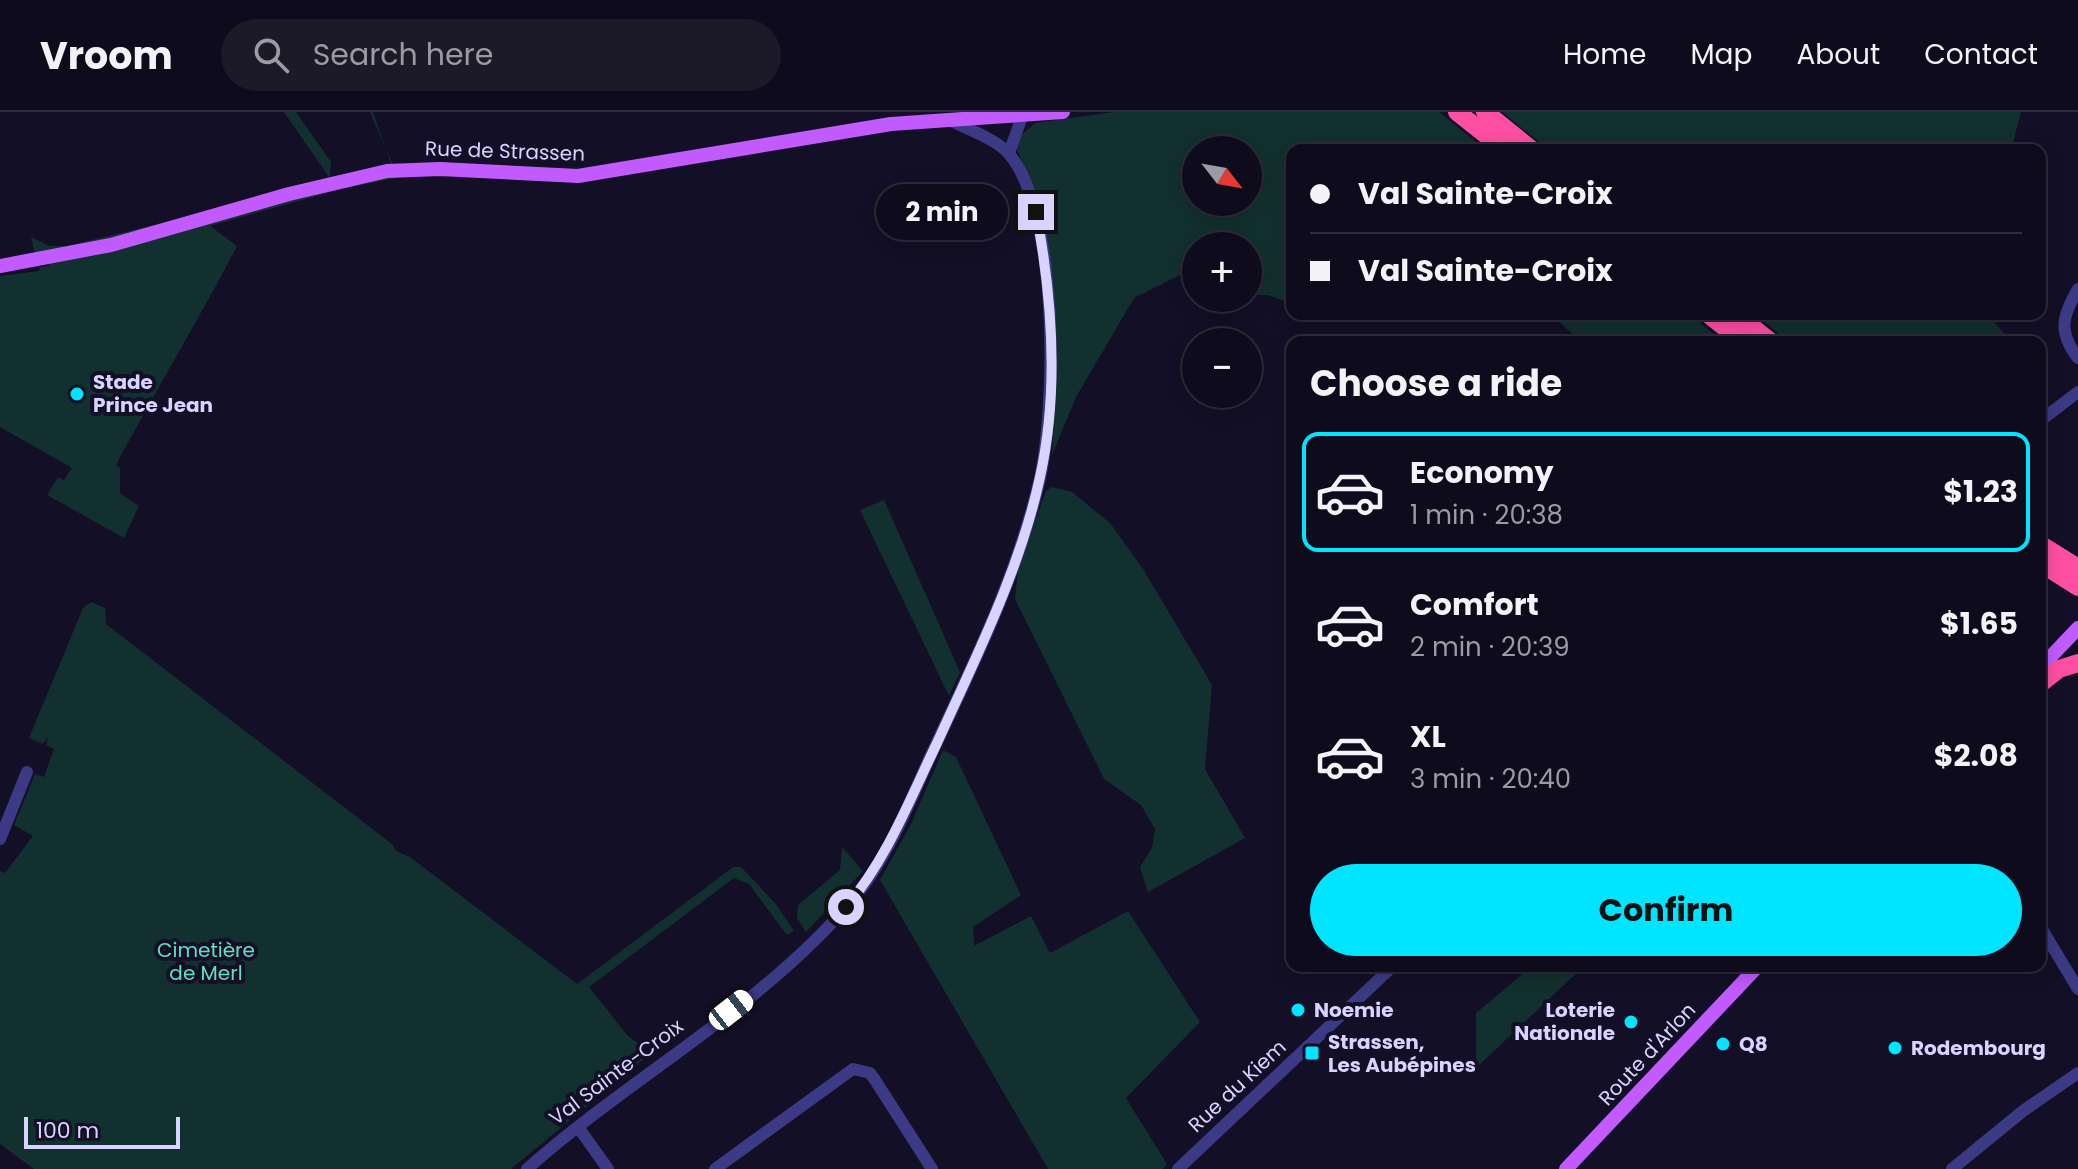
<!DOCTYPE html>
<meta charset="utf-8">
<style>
:root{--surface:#0e0b1c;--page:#1c1929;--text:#f1f3f6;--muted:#9b9ba3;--line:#2e2b3b;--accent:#00e5ff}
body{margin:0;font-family:Poppins,sans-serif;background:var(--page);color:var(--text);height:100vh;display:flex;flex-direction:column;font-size:30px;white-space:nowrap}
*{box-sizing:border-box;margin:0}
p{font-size:26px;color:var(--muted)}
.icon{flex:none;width:44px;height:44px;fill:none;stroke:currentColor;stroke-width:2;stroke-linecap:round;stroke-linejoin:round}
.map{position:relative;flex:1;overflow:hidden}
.sheet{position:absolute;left:1286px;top:224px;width:760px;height:636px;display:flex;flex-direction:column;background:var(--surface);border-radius:16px;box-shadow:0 4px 20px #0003,0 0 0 2px var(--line)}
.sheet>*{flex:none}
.banner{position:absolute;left:1286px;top:32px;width:760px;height:176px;border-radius:16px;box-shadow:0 4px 20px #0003,0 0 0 2px var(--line);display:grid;align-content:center;height:176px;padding:0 24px;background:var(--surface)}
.needle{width:52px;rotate:121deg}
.tools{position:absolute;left:1182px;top:24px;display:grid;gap:16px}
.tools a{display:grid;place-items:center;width:80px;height:80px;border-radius:50%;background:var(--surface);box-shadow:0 4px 20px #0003,0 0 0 2px var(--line);font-size:40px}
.scale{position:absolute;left:24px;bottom:20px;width:156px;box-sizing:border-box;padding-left:8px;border:4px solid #d9d4ff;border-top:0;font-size:22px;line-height:28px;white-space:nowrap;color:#d9d4ff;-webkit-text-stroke:6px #130f26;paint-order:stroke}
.end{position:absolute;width:36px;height:36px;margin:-18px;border:10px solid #d9d4ff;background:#111;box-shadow:0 0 0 4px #111}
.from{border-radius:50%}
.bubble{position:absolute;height:56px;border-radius:28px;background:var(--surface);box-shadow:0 4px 20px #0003,0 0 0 2px var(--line);font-size:26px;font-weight:700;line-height:56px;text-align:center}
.car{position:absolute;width:24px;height:48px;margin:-24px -12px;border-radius:10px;box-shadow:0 0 6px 2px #0007;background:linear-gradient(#fff 24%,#345 0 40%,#fff 0 76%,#345 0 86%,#fff 0)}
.banner b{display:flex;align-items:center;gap:28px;height:76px;font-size:30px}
.banner b+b{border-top:2px solid var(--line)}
.banner i{width:20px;height:20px;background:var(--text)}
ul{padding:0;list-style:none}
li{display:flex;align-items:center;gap:24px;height:120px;margin:0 16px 12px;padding:0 8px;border:4px solid transparent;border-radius:16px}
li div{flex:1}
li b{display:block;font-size:30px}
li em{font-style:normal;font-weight:700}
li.active{border-color:var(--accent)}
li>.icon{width:72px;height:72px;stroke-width:1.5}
h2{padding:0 24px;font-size:36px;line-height:96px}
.action{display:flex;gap:16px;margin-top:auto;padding:16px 24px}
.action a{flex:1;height:92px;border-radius:48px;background:var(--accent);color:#111;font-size:32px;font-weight:700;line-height:92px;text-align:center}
header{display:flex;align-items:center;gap:48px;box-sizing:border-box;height:112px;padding:0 40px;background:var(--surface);border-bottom:2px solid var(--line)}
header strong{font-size:38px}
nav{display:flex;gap:44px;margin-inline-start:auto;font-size:28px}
.search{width:560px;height:72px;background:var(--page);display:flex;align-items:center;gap:20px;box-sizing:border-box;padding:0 28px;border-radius:44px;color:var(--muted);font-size:30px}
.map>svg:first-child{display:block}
.green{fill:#12302f;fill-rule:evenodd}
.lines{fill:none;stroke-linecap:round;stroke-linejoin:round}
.minor{stroke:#3d3a85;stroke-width:12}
.major{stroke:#c25bff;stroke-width:14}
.highway{stroke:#ff4fa3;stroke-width:18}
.route{stroke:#d9d4ff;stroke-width:10}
.poi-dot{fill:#00e5ff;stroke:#130f26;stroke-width:3}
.labels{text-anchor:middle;stroke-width:8;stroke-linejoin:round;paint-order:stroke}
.street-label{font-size:20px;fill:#d9d4ff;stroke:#130f26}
.poi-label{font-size:20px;font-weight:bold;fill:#d9d4ff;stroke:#130f26;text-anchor:start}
.park-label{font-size:20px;fill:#5fe0c0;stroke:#130f26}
</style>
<header>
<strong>Vroom</strong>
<div class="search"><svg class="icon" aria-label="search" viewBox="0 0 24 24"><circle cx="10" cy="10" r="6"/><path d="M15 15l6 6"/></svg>Search here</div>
<nav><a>Home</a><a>Map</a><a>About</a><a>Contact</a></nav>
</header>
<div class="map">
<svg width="2078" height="1057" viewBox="0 0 2078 1057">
<rect width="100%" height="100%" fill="#130f26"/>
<g class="green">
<path d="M284,0H296L331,50L330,65L393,53L370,0H373L396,66L345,76L210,114L237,134C198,209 156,278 116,353L120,356V381L139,394L124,426L47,383L58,365L64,368L72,356L0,315V164L39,159L40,155L49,154L47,140L35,142L31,125L49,134H67L191,104L329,65Z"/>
<path d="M1114,0H1439L1486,38H1292V192L1268,183H1248V134H1196V168L1180,163L1134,186L1076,285L1052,343L1057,245L1053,164L1038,87L1017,38L1019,25L1035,11ZM1196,38H1248V90H1196Z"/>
<polygon points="1502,0 2021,0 2011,38 1549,38"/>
<polygon points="1550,202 1689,202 1724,230 1582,230"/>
<polygon points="1754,202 1987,202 2012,230 1789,230"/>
<polygon points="1052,375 1072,380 1110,411 1143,457 1212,573 1205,657 1245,726 1148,780 1140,755 1152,735 1155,717 1141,693 1104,667 1015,487 1018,458 1046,379"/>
<polygon points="884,388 960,560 949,584 860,398"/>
<polygon points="91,490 105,496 106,512 392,732 396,739 410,745 577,872 733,755 741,755 775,791 794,819 787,823 749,772 734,766 589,875 628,924 644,935 645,946 511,1057 34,1057 0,1032 0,759 5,761 33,724 14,713 35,662 44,665 54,637 46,633 48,624 43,632 29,626 83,496"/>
<polygon points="943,638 956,645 1021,783 973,815 974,834 1031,804 1050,841 1128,799 1200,910 1126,986 1167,1052 1163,1057 1048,1057 880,768 911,712"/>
<polygon points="842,735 863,759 806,820 797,806 798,793 840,758"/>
<polygon points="1532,854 1584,854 1476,956 1476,901"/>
</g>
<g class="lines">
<g class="minor">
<polyline points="1009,41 1023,2"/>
<path d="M2078,177C2062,204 2058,220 2078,246"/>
<polyline points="2040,309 2078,280"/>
<polyline points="0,727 27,660"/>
<polyline points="2040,814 2078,877"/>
<polyline points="578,1015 608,1057"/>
<path d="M527,1057C633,963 764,894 855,785C889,743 909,691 931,643C973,553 1018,462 1040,366C1056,292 1059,104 1010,43C997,27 967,17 949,8"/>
<polyline points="715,1057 853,957 870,961 875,968 932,1057"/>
<polyline points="1178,1057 1393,854"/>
<polyline points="1952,1057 2023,999 2078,961"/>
</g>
<g class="major">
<polyline points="0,154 111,133 289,82 387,59 440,57 578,64 891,12 1063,0"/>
<polyline points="2040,556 2078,516"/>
<polyline points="1566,1057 1758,854"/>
</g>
<g class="highway">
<polyline points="1457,0 1505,38"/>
<polyline points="1485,0 1532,38"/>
<polyline points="1708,202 1743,230"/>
<polyline points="1736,202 1771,230"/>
<polyline points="2040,432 2078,456"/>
<polyline points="2040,451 2078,475"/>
<polyline points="2040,572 2059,557 2078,551"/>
</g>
</g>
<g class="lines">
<path class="route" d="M846,795C887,747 910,687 937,631C976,545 1020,458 1040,365C1059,280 1052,184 1036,100"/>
</g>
<g class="poi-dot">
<circle cx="77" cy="282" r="8"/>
<circle cx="1298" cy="898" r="8"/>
<circle cx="1631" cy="910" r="8"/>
<circle cx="1723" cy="932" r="8"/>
<circle cx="1895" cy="936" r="8"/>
<rect x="1304" y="933" width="16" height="16" rx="4"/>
</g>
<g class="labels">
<g class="street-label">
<text transform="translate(505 39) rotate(2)" y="7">Rue de Strassen</text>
<text transform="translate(1647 942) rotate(-47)" y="7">Route d'Arlon</text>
<text transform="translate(616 960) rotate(-37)" y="7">Val Sainte-Croix</text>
<text transform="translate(1237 974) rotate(-43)" y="7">Rue du Kiem</text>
</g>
<g class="poi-label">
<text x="93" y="277">Stade<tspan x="93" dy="23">Prince Jean</tspan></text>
<text x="1314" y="905">Noemie</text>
<text x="1615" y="905" text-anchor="end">Loterie<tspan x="1615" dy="23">Nationale</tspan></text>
<text x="1328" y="937">Strassen,<tspan x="1328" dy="23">Les Aubépines</tspan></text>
<text x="1739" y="939">Q8</text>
<text x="1911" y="943">Rodembourg</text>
</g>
<g class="park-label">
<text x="206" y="845">Cimetière<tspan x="206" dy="23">de Merl</tspan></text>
</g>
</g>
</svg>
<div class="tools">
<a><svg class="needle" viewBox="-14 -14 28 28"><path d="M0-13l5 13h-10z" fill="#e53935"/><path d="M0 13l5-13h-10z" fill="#9b9ba3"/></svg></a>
<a>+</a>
<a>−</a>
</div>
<div class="scale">100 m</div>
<i class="end from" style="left:846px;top:795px"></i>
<i class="end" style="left:1036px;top:100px"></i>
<div class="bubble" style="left:876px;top:72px;width:132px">2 min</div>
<i class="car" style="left:731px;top:898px;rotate:52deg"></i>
<div class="banner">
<b><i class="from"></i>Val Sainte-Croix</b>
<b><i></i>Val Sainte-Croix</b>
</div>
<section class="sheet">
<h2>Choose a ride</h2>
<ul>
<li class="active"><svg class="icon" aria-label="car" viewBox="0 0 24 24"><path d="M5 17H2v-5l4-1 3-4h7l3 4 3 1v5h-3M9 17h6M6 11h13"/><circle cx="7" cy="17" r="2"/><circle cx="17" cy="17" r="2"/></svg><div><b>Economy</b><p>1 min · 20:38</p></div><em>$1.23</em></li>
<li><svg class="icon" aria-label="car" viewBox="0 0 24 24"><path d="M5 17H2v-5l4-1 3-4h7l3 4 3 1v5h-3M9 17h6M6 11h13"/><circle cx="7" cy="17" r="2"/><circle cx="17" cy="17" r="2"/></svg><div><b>Comfort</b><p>2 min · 20:39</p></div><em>$1.65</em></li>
<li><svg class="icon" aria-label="car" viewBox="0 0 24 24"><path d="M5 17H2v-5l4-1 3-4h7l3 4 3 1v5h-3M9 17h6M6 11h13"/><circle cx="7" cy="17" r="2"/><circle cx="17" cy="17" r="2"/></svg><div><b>XL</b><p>3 min · 20:40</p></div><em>$2.08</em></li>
</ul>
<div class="action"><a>Confirm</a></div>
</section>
</div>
